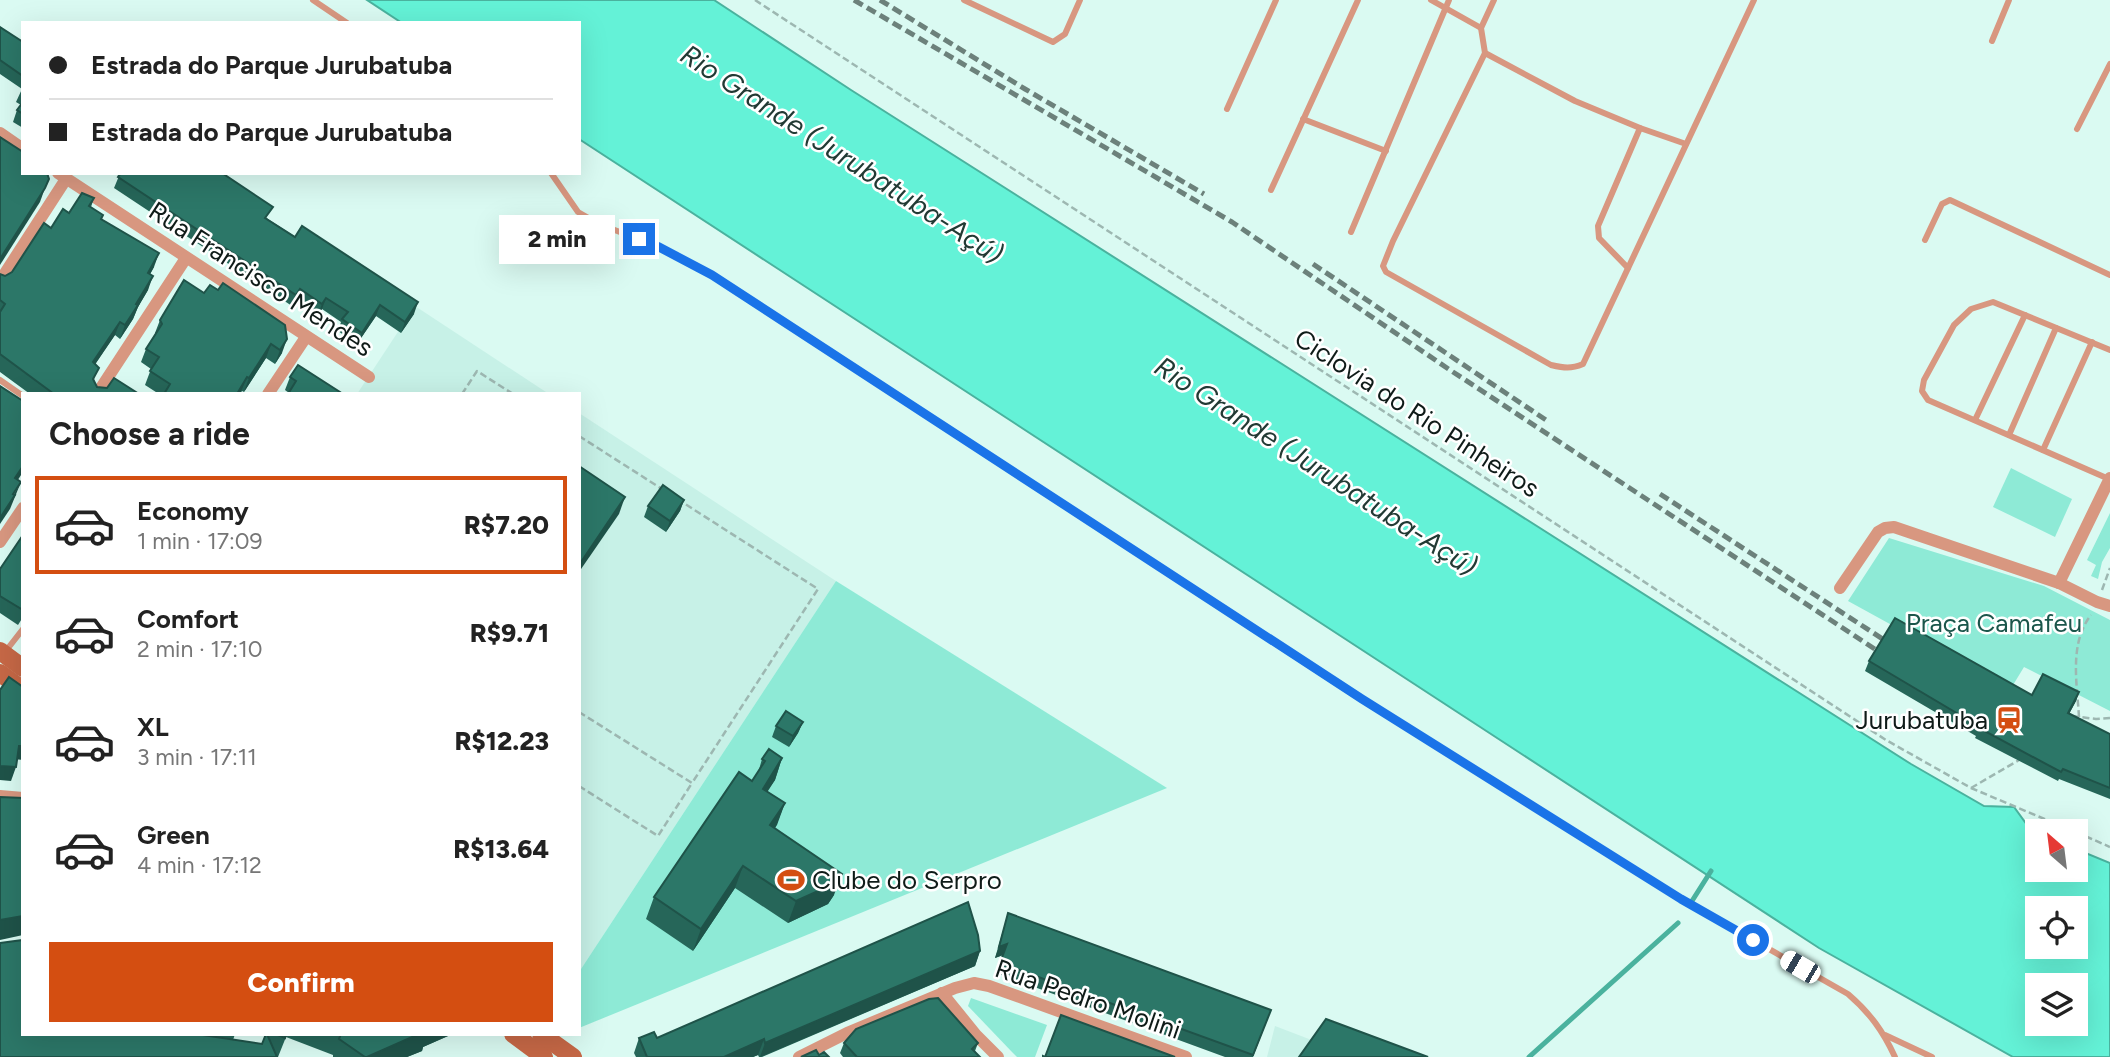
<!DOCTYPE html>
<meta charset="utf-8">
<style>
:root{--surface:#fff;--page:#f2f2f2;--text:#222;--muted:#767676;--line:#e0e0e0;--accent:#d44e11}
body{margin:0;font-family:Figtree,sans-serif;background:var(--page);color:var(--text);height:100vh;display:flex;flex-direction:column;font-size:26px;white-space:nowrap}
*{box-sizing:border-box;margin:0}
p{font-size:23px;color:var(--muted)}
.icon{flex:none;width:38px;height:38px;fill:none;stroke:currentColor;stroke-width:2;stroke-linecap:round;stroke-linejoin:round}
.map{position:relative;flex:1;overflow:hidden}
.details{position:absolute;left:21px;top:392px;width:560px;height:644px;display:flex;flex-direction:column;background:var(--surface);border-radius:0px;box-shadow:0 7px 28px #0002}
.details>*{flex:none}
.top-card{position:absolute;left:21px;top:21px;width:560px;height:154px;border-radius:0px;box-shadow:0 7px 28px #0002;display:grid;align-content:center;height:154px;padding:0 28px;background:var(--surface)}
.needle{width:46px;rotate:332deg}
.buttons{position:absolute;left:2025px;top:819px;display:grid;gap:14px}
.buttons a{display:grid;place-items:center;width:63px;height:63px;border-radius:0px;background:var(--surface);box-shadow:0 7px 28px #0002;font-size:35px}
.end{position:absolute;width:32px;height:32px;margin:-16px;border:9px solid #1a73e8;background:#fff;box-shadow:0 0 0 4px #fff}
.from{border-radius:50%}
.bubble{position:absolute;height:49px;border-radius:0px;background:var(--surface);box-shadow:0 7px 28px #0002;font-size:23px;font-weight:800;line-height:49px;text-align:center}
.car{position:absolute;width:21px;height:42px;margin:-21px -10px;border-radius:9px;box-shadow:0 0 5px 2px #0007;background:linear-gradient(#fff 24%,#345 0 40%,#fff 0 76%,#345 0 86%,#fff 0)}
.top-card b{display:flex;align-items:center;gap:24px;height:66px;font-size:26px}
.top-card b+b{border-top:2px solid var(--line)}
.top-card i{width:18px;height:18px;background:var(--text)}
ul{padding:0;list-style:none}
li{display:flex;align-items:center;gap:21px;height:98px;margin:0 14px 10px;padding:0 14px;border:4px solid transparent;border-radius:0px}
li div{flex:1}
li b{display:block;font-size:26px}
li em{font-style:normal;font-weight:800}
li.selected{border-color:var(--accent)}
li>.icon{width:63px;height:63px;stroke-width:1.5}
h2{padding:0 28px;font-size:32px;line-height:84px}
.cta{display:flex;gap:14px;margin-top:auto;padding:14px 28px}
.cta a{flex:1;height:80px;border-radius:0px;background:var(--accent);color:#fff;font-size:28px;font-weight:800;line-height:80px;text-align:center}
.map>svg:first-child{display:block}
.built{fill:#c7f1e7}
.green{fill:#8eead6}
.water{fill:#64f2d7;stroke:#4ab29e;stroke-width:2;fill-rule:evenodd}
.lines{fill:none;stroke-linecap:round;stroke-linejoin:round}
.stream{stroke:#4ab29e;stroke-width:5}
.path{stroke:#9db7b1;stroke-width:2.5;stroke-dasharray:7 3.5;stroke-linecap:butt}
.service{stroke:#d89780;stroke-width:6}
.minor{stroke:#d89780;stroke-width:12}
.secondary{stroke:#c66846;stroke-width:18}
.rail{stroke:#6c817b;stroke-width:5;stroke-dasharray:10 5;stroke-linecap:butt}
.wall{fill:#266659}
.shaded-wall{fill:#1f5349}
.building{fill:#2c7768;stroke:#1f5349;stroke-width:2}
.route{stroke:#1a73e8;stroke-width:9}
.labels{text-anchor:middle;stroke-width:5;stroke-linejoin:round;paint-order:stroke}
.street-label{font-size:26px;fill:#0f1b18;stroke:#fff}
.park-label{font-size:26px;fill:#1b564b;stroke:#fff}
.poi-label{font-size:26px;fill:#0f1b18;stroke:#fff;text-anchor:end}
.water-label{font-size:28px;font-style:italic;fill:#223a34;stroke:#fff}
</style>
<div class="map">
<svg width="2110" height="1057" viewBox="0 0 2110 1057">
<rect width="100%" height="100%" fill="#dafaf2"/>
<g class="built">
<polygon points="415,306 549,394 357,394"/>
<polygon points="579,413 836,581 579,972"/>
<polygon points="1275,1026 1356,1057 1267,1057"/>
</g>
<g class="green">
<polygon points="2011,468 2072,499 2055,537 1993,507"/>
<polygon points="2110,513 2110,548 2102,562 2098,579 2091,576 2096,565 2087,560"/>
<polygon points="1889,538 2044,586 2110,620 2110,711 2024,667 2010,690 1848,601"/>
<polygon points="836,581 1167,788 579,1028 579,972"/>
<polygon points="971,998 1047,1025 1035,1057 1017,1057 1012,1052 968,1006"/>
</g>
<path class="water" d="M367,0H714L851,90L1911,764L1984,806L2014,807L2033,833L2037,834V870H2076V849L2110,863V1057H2013L1819,948L579,139V23H402ZM2037,908H2076V947H2037ZM2037,985H2076V1024H2037Z"/>
<g class="lines">
<g class="stream">
<polyline points="1692,901 1711,871"/>
<polyline points="1529,1057 1678,923"/>
</g>
<g class="path">
<polyline points="755,0 1886,740 1971,788 2073,831"/>
<polyline points="462,394 477,371 513,394"/>
<polyline points="579,436 662,489"/>
<polyline points="2102,590 2110,568"/>
<polyline points="579,712 692,783 818,589 682,502"/>
<polyline points="2072,716 2096,719 2110,718"/>
<path d="M2079,717C2077,683 2069,643 2091,615"/>
<polyline points="579,786 658,836 692,783"/>
<polyline points="1971,788 2019,760"/>
<polyline points="2076,832 2110,847"/>
</g>
<g class="service">
<polyline points="313,0 347,23"/>
<polyline points="964,0 1053,42 1065,34 1080,0"/>
<polyline points="1431,0 1481,28"/>
<polyline points="1494,0 1481,28 1485,53 1575,101 1640,128 1686,144"/>
<polyline points="1992,41 2009,0"/>
<path d="M1485,53L1393,241L1383,266L1386,272L1551,365C1564,368 1571,369 1583,364L1754,0"/>
<polyline points="1227,109 1276,0"/>
<polyline points="1303,119 1386,151"/>
<polyline points="2077,129 2110,64"/>
<path d="M551,173L578,212L599,224L659,247L712,275L1362,700L1681,899L1848,994C1870,1013 1883,1031 1895,1057"/>
<polyline points="1271,190 1358,0"/>
<polyline points="1351,232 1449,0"/>
<polyline points="1925,240 1942,204 1950,200 2110,275"/>
<polyline points="1628,268 1599,238 1598,226 1640,128"/>
<polyline points="0,380 23,396"/>
<polyline points="1975,420 2025,315"/>
<polyline points="2009,435 2056,328"/>
<polyline points="2043,450 2092,342"/>
<polyline points="2109,479 1928,400 1922,391 1924,380 1954,325 1971,309 1993,302 2110,350"/>
<polyline points="5,652 23,629"/>
<polyline points="1885,1035 1932,1057"/>
</g>
<g class="minor">
<polyline points="0,133 23,149"/>
<polyline points="58,173 369,377"/>
<polyline points="0,281 66,179"/>
<polyline points="97,394 186,258"/>
<polyline points="268,394 306,337"/>
<polyline points="0,542 23,508"/>
<polyline points="2059,583 2110,478"/>
<polyline points="1840,588 1878,532 1885,528 1894,527 2059,583 2097,602 2110,606"/>
<polyline points="0,796 23,798"/>
<polyline points="942,993 976,1035 998,1057"/>
<polyline points="799,1057 847,1033 955,988 974,983 989,986 1186,1057"/>
</g>
<g class="secondary">
<polyline points="0,651 23,668"/>
<polyline points="0,673 23,690"/>
<polyline points="513,1034 544,1057"/>
<polyline points="541,1034 573,1057"/>
</g>
<g class="rail">
<polyline points="854,0 1232,222 1450,370 1893,661"/>
<polyline points="880,0 1025,89 1204,194"/>
<polyline points="1313,264 1546,420"/>
<polyline points="1660,494 1898,649"/>
</g>
</g>
<g class="wall">
<polygon points="0,27 23,42 23,128 13,122 17,110 21,105 16,102 22,89 0,74"/>
<polygon points="114,173 222,173 268,219 414,314 401,333 376,316 357,344 338,331 341,322 322,309 318,315 295,301 292,306 114,188 119,176"/>
<polygon points="94,198 91,207 102,219 154,267 150,274 148,290 138,307 133,319 120,339 115,335 95,364 94,382 97,387 139,394 30,394 0,372 0,274 5,276 12,272 51,228 69,213"/>
<polygon points="223,283 282,353 275,364 266,358 244,392 242,391 240,394 159,394 145,385 151,369 141,362 146,349 155,335 155,333 160,320 204,293 218,290"/>
<polygon points="290,377 343,394 289,393 285,390"/>
<polygon points="684,500 680,511 666,532 644,517 648,506"/>
<polygon points="23,535 23,617 18,625 0,613 0,569"/>
<polygon points="1869,661 2032,695 2079,692 2076,701 2069,714 2110,734 2110,799 2059,779 2058,781 1975,738 1976,736 1865,671"/>
<polygon points="803,722 798,733 789,747 772,737 776,726"/>
<polygon points="782,758 775,780 767,791 785,803 775,828 834,895 828,904 788,923 735,888 693,951 646,919 654,897 752,781 758,773 762,759"/>
<polygon points="1008,913 1271,1010 1253,1057 1225,1057 996,973 1003,955 995,958"/>
<polygon points="980,951 975,966 762,1057 759,1057 758,1055 753,1057 636,1057 634,1053 639,1038 657,1038"/>
<polygon points="23,1034 235,1034 233,1040 262,1044 266,1034 449,1034 448,1036 423,1047 422,1051 407,1057 333,1057 333,1055 286,1037 278,1057 0,1057"/>
<polygon points="844,1043 978,1043 975,1051 980,1057 843,1057 840,1053"/>
</g>
<g class="shaded-wall">
<polygon points="45,188 40,202 0,265 0,259"/>
<polygon points="159,253 154,267 143,287 148,273"/>
<polygon points="153,276 148,290 138,307 133,319 120,339 125,325 136,304"/>
<polygon points="300,289 295,301 292,306 296,295"/>
<polygon points="326,298 322,309 318,315 322,304"/>
<polygon points="418,302 414,314 401,333 405,322"/>
<polygon points="380,305 376,316 357,344 362,333"/>
<polygon points="120,322 115,335 88,375 93,362"/>
<polygon points="287,339 282,353 275,364 280,350"/>
<polygon points="271,344 266,358 244,392 249,378"/>
<polygon points="247,377 240,394 237,394"/>
<polygon points="23,466 23,472 10,492 15,478"/>
<polygon points="21,482 10,509 0,524 0,518"/>
<polygon points="625,497 619,514 579,572 579,565"/>
<polygon points="684,500 680,511 666,532 670,521"/>
<polygon points="2079,692 2076,701 2064,723 2068,713"/>
<polygon points="803,722 798,733 789,747 793,736"/>
<polygon points="19,746 23,746 23,760 14,759"/>
<polygon points="782,758 775,780 755,811 763,789"/>
<polygon points="0,766 16,767 11,781 0,780"/>
<polygon points="785,803 777,825 762,847 770,825"/>
<polygon points="743,866 735,888 693,951 701,929"/>
<polygon points="842,874 834,895 828,904 788,923 796,901"/>
<polygon points="23,916 23,935 0,940 0,920"/>
<polygon points="1007,944 1003,955 995,958 999,947"/>
<polygon points="980,951 975,966 760,1057 765,1043"/>
<polygon points="419,1034 449,1034 448,1036 423,1047 422,1051 407,1057 367,1057"/>
<polygon points="764,1039 758,1055 753,1057 724,1057"/>
</g>
<g class="building">
<polygon points="0,27 23,42 23,76 0,60"/>
<polygon points="23,102 23,114 17,110"/>
<polygon points="0,137 23,152 23,173 47,173 49,179 45,188 0,259"/>
<polygon points="121,173 222,173 273,207 265,218 295,237 302,226 418,302 405,322 380,305 362,333 342,319 348,312 326,298 322,304 300,289 296,295 118,177"/>
<polygon points="82,193 94,198 89,206 103,215 101,219 159,253 148,273 153,276 136,304 138,305 125,325 120,322 93,362 99,368 93,379 97,387 107,388 114,378 139,394 54,394 0,354 0,312 5,304 0,300 0,274 5,276 12,272 44,223 51,228 63,209 69,213"/>
<polygon points="184,280 204,293 210,285 218,290 223,283 285,325 287,339 280,350 271,344 249,378 247,377 237,394 164,394 170,384 150,371 159,357 146,349 162,324 160,320"/>
<polygon points="298,365 343,394 288,394 296,381 290,377"/>
<polygon points="0,386 23,401 23,466 15,478 21,482 13,494 15,495 0,518"/>
<polygon points="579,466 625,497 579,565"/>
<polygon points="663,485 684,500 670,521 648,506"/>
<polygon points="23,535 23,610 0,596 0,569"/>
<polygon points="1895,618 2032,695 2043,674 2079,692 2068,713 2110,734 2110,788 2063,769 2061,772 1979,728 1980,727 1869,661"/>
<polygon points="9,677 23,687 23,746 19,746 16,767 0,766 0,690"/>
<polygon points="786,711 803,722 793,736 776,726"/>
<polygon points="769,749 782,758 763,789 785,803 770,825 842,874 836,883 796,901 743,866 701,929 654,897 739,772 752,781 765,761 762,759"/>
<polygon points="0,797 23,798 23,916 0,920"/>
<polygon points="968,902 978,935 980,951 765,1043 764,1039 724,1057 647,1057 639,1038 654,1032 657,1038"/>
<polygon points="1008,913 1271,1010 1253,1055 1000,963 1007,944 999,947"/>
<polygon points="23,940 23,1034 196,1034 262,1044 266,1034 267,1034 277,1057 0,1057 0,943"/>
<polygon points="938,998 978,1043 972,1049 980,1057 857,1057 844,1043 856,1029 929,999"/>
<polygon points="1061,1015 1175,1057 1043,1057 1043,1056 1045,1057"/>
<polygon points="1326,1019 1428,1057 1299,1057"/>
<polygon points="276,1034 286,1034 285,1038"/>
<polygon points="341,1034 419,1034 367,1057 365,1057 339,1039"/>
<polygon points="816,1050 819,1055 824,1052 829,1057 801,1057"/>
</g>
<g class="lines">
<polyline class="route" points="639,239 659,247 712,275 1362,699 1681,899 1753,940"/>
</g>
<defs>
<symbol id="station-bare" viewBox="-9 -9 18 18"><path d="M-3-6H3Q5-6 5-4V2Q5 4 3 4L4.5 6H3L1.5 4h-3L-3 6H-4.5L-3 4Q-5 4-5 2V-4Q-5-6-3-6ZM-3.5-4v3h7v-3ZM-3.5 1v1.5H-2V1ZM2 1v1.5H3.5V1Z" fill="#d44e11" stroke="#fff" stroke-width="2.5" paint-order="stroke"/></symbol>
<symbol id="stadium-bare" viewBox="-9 -9 18 18"><path d="M0-5a6.5 5 0 1 0 0 10a6.5 5 0 1 0 0-10ZM-3.5-1.8h7v3.6h-7Z" fill="#d44e11" stroke="#fff" stroke-width="2.5" paint-order="stroke"/></symbol>
</defs>
<g fill-rule="evenodd">
<use href="#station-bare" x="1990" y="701" width="38" height="38"/>
<use href="#stadium-bare" x="772" y="861" width="38" height="38"/>
</g>
<g class="labels">
<g class="street-label">
<text transform="translate(261 279) rotate(33)" y="9">Rua Francisco Mendes</text>
<text transform="translate(1417 413) rotate(33)" y="9">Ciclovia do Rio Pinheiros</text>
<text transform="translate(1088 999) rotate(19)" y="9">Rua Pedro Molini</text>
</g>
<g class="park-label">
<text x="1994" y="632">Praça Camafeu</text>
</g>
<g class="poi-label">
<text x="1988" y="729">Jurubatuba</text>
<text x="812" y="889" text-anchor="start">Clube do Serpro</text>
</g>
<g class="water-label">
<text transform="translate(842 154) rotate(33)" y="10">Rio Grande (Jurubatuba-Açú)</text>
<text transform="translate(1316 466) rotate(33)" y="10">Rio Grande (Jurubatuba-Açú)</text>
</g>
</g>
</svg>
<div class="buttons">
<a><svg class="needle" viewBox="-14 -14 28 28"><path d="M0-13l5 13h-10z" fill="#e53935"/><path d="M0 13l5-13h-10z" fill="#767676"/></svg></a>
<a><svg class="icon" aria-label="locate" viewBox="0 0 24 24"><circle cx="12" cy="12" r="6"/><path d="M12 2v4M12 18v4M2 12h4M18 12h4"/></svg></a>
<a><svg class="icon" aria-label="layers" viewBox="0 0 24 24"><path d="M12 4l9 5-9 5-9-5zM3 14l9 5 9-5"/></svg></a>
</div>
<i class="end from" style="left:1753px;top:940px"></i>
<i class="end" style="left:639px;top:239px"></i>
<div class="bubble" style="left:499px;top:215px;width:116px">2 min</div>
<i class="car" style="left:1800px;top:967px;rotate:300deg"></i>
<div class="top-card">
<b><i class="from"></i>Estrada do Parque Jurubatuba</b>
<b><i></i>Estrada do Parque Jurubatuba</b>
</div>
<section class="details">
<h2>Choose a ride</h2>
<ul>
<li class="selected"><svg class="icon" aria-label="car" viewBox="0 0 24 24"><path d="M5 17H2v-5l4-1 3-4h7l3 4 3 1v5h-3M9 17h6M6 11h13"/><circle cx="7" cy="17" r="2"/><circle cx="17" cy="17" r="2"/></svg><div><b>Economy</b><p>1 min · 17:09</p></div><em>R$7.20</em></li>
<li><svg class="icon" aria-label="car" viewBox="0 0 24 24"><path d="M5 17H2v-5l4-1 3-4h7l3 4 3 1v5h-3M9 17h6M6 11h13"/><circle cx="7" cy="17" r="2"/><circle cx="17" cy="17" r="2"/></svg><div><b>Comfort</b><p>2 min · 17:10</p></div><em>R$9.71</em></li>
<li><svg class="icon" aria-label="car" viewBox="0 0 24 24"><path d="M5 17H2v-5l4-1 3-4h7l3 4 3 1v5h-3M9 17h6M6 11h13"/><circle cx="7" cy="17" r="2"/><circle cx="17" cy="17" r="2"/></svg><div><b>XL</b><p>3 min · 17:11</p></div><em>R$12.23</em></li>
<li><svg class="icon" aria-label="car" viewBox="0 0 24 24"><path d="M5 17H2v-5l4-1 3-4h7l3 4 3 1v5h-3M9 17h6M6 11h13"/><circle cx="7" cy="17" r="2"/><circle cx="17" cy="17" r="2"/></svg><div><b>Green</b><p>4 min · 17:12</p></div><em>R$13.64</em></li>
</ul>
<div class="cta"><a>Confirm</a></div>
</section>
</div>
